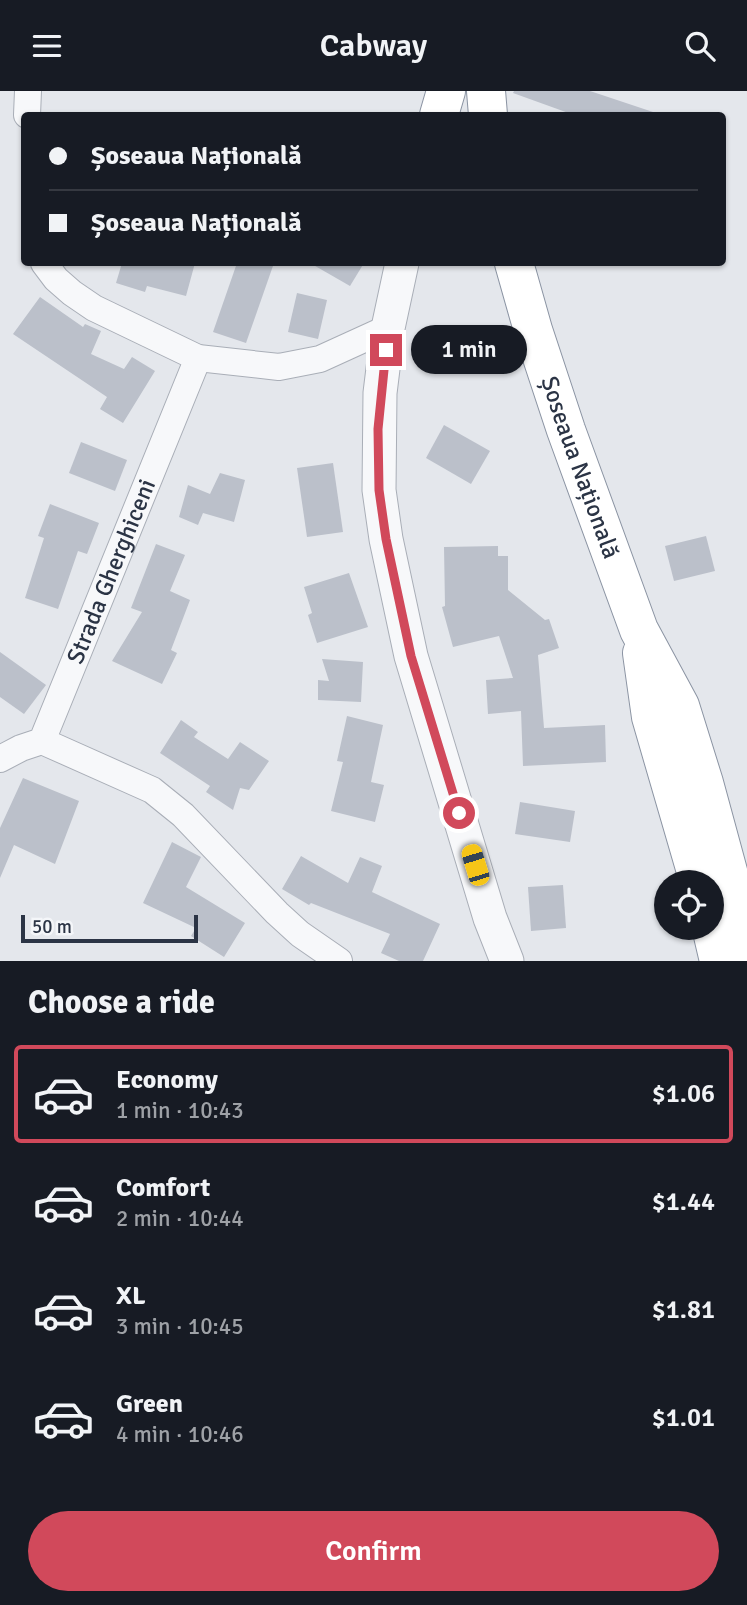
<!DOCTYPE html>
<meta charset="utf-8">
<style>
:root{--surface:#171b24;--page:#20242c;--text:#f1f3f6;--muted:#9ea1a6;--line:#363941;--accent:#d1495b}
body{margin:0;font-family:Signika,sans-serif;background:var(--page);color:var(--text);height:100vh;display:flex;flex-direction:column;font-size:26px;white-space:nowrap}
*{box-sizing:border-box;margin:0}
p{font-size:23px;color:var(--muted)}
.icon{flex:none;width:38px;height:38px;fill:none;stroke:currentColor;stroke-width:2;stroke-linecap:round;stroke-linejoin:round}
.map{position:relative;height:870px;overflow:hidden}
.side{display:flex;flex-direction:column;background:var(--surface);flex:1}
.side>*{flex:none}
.guide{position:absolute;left:21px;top:21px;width:705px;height:154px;border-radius:7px;box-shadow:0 2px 5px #0004;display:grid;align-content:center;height:154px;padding:0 28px;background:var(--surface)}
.tools{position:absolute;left:654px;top:779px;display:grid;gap:14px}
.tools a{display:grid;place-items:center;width:70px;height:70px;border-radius:50%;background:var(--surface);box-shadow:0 2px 5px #0004;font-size:35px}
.scale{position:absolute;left:21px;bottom:18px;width:177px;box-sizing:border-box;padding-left:7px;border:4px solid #2b3445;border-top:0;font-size:19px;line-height:24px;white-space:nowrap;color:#2b3445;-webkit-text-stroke:5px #f4f6f9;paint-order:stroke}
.end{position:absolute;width:32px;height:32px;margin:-16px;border:9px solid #d1495b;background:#fff;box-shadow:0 0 0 4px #fff}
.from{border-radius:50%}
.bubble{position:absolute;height:49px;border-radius:24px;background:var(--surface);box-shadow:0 2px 5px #0004;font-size:23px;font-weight:600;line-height:49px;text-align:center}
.car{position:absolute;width:21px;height:42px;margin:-21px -10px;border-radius:9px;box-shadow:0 0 5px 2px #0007;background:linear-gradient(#f5c518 24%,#345 0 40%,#f5c518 0 76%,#345 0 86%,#f5c518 0)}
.guide b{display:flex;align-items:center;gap:24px;height:66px;font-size:26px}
.guide b+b{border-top:2px solid var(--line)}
.guide i{width:18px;height:18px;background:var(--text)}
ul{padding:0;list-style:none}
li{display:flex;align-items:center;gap:21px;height:98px;margin:0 14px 10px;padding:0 14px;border:4px solid transparent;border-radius:7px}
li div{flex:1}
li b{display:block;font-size:26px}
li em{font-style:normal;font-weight:600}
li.on{border-color:var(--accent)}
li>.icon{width:63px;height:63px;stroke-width:1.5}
h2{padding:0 28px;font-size:32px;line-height:84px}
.button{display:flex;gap:14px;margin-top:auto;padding:14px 28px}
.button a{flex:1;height:80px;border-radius:42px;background:var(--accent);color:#fff;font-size:28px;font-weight:600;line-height:80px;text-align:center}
header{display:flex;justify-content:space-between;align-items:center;height:91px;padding:0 28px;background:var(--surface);font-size:32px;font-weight:600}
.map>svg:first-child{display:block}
.building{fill:#bbc0ca}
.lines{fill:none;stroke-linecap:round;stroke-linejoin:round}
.minor-casing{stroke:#a9aeb7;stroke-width:28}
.tertiary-casing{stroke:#a9aeb7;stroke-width:35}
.trunk-casing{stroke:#8b94a3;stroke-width:40}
.minor{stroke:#f7f8fa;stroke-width:26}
.tertiary{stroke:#f7f8fa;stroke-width:33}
.trunk{stroke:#fff;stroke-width:38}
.route{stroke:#d1495b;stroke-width:9}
.labels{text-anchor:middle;stroke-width:5;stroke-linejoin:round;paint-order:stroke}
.street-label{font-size:24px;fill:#2b3445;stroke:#f4f6f9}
</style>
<header><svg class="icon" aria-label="menu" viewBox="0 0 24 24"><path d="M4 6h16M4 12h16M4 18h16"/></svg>Cabway<svg class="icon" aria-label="search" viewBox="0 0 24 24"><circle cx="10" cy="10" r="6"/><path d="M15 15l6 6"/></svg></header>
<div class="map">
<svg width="747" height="870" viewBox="0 0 747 870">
<rect width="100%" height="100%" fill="#e4e7ec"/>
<g class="building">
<polygon points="514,0 590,0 653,21 653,24 574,24 513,2"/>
<polygon points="122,172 195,172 186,205 147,195 145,201 116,192"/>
<polygon points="237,172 274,172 246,252 213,241"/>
<polygon points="310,172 364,172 350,195"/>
<polygon points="297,202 327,209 318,248 288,241"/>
<polygon points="40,206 83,236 85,233 101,240 91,263 124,278 132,266 155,280 123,332 100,318 107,306 13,243"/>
<polygon points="444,334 490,360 471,393 426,367"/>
<polygon points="81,351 127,369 115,400 69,382"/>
<polygon points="333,372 343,441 307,446 297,377"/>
<polygon points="220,382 245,389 234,431 203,422 198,434 179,426 188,394 210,403"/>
<polygon points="50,413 99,432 87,463 78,460 58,518 25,507 44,447 38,445"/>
<polygon points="706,445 715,480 674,490 665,455"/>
<polygon points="156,453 185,464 170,500 190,509 171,559 177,562 162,593 112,570 142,521 131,517"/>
<polygon points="498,455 498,465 508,465 508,499 545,529 549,528 559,557 538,564 544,637 605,634 606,671 523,675 521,620 488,623 486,589 513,587 499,545 453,556 442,516 445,515 444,456"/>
<polygon points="349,482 368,536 317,552 308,524 312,522 304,496"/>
<polygon points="0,561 46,594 24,623 0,606"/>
<polygon points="322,568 363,571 361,611 318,609 318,589 329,590"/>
<polygon points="347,625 383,634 371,691 384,694 375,731 331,720 343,671 337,670"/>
<polygon points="181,629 198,641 194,646 228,668 240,651 269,670 249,699 240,697 233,719 206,701 210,695 160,662"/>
<polygon points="23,687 79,710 55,773 14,754 0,787 0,737"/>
<polygon points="520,711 575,720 570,751 515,743"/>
<polygon points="172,751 201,766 186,796 245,832 224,866 191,845 196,837 143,812"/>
<polygon points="301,765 348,792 360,766 382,775 372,801 440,833 423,870 399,870 381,862 390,843 311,812 309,814 282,798"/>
<polygon points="563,794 566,837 531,840 528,796"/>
</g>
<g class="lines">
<defs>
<g id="minor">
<polyline points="27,24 28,0"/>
<polyline points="44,172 56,188 72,202 94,217 198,267 279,276 320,268 388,237"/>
<polyline points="42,650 152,699 183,724 277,822 300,843 339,870"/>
<path id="s1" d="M0,668L21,657L42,650L198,267"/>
</g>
<polyline id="tertiary" points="402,172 388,237 380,302 379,399 386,448 411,565 490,827 507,870"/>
<g id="trunk">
<polyline points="486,0 488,24"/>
<polyline points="439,24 446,0"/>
<path id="s2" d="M514,172L533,239L566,339L639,539L680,615L704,692L735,806L747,865"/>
<polyline points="642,562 651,626 699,791"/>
<polyline points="711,836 719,870"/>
</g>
</defs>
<use href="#minor" class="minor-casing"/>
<use href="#tertiary" class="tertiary-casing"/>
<use href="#trunk" class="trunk-casing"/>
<use href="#minor" class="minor"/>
<use href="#tertiary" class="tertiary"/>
<use href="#trunk" class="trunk"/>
</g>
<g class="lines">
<polyline class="route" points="386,259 378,338 379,399 386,448 411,565 459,722"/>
</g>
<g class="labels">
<g class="street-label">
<text dy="8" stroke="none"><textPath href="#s2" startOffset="215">Șoseaua Națională</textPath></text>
<text dy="8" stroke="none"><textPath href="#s1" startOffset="229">Strada Gherghiceni</textPath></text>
</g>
</g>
</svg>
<div class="tools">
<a><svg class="icon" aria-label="locate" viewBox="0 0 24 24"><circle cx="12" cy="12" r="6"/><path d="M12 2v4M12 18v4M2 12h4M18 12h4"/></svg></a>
</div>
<div class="scale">50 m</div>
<i class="end from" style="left:459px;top:722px"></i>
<i class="end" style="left:386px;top:259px"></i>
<div class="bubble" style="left:411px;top:234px;width:116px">1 min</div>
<i class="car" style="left:475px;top:774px;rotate:343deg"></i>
<div class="guide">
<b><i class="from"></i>Șoseaua Națională</b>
<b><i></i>Șoseaua Națională</b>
</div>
</div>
<section class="side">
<h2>Choose a ride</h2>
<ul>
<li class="on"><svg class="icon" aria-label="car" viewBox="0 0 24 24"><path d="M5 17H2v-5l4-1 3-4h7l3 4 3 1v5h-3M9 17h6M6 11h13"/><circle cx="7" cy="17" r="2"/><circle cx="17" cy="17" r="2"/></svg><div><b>Economy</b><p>1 min · 10:43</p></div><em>$1.06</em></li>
<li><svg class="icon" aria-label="car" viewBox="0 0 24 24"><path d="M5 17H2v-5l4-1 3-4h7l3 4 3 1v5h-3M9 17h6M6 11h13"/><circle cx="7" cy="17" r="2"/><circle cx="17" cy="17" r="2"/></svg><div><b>Comfort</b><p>2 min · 10:44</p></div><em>$1.44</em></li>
<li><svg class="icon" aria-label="car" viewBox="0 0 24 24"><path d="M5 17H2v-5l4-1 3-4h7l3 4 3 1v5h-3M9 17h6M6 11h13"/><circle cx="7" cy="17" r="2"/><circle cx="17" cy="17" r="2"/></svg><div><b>XL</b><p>3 min · 10:45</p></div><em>$1.81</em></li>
<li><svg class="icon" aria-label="car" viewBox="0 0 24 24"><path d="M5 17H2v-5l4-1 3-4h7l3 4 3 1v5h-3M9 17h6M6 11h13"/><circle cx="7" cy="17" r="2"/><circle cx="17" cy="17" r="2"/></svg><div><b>Green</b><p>4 min · 10:46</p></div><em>$1.01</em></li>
</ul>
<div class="button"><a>Confirm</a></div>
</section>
